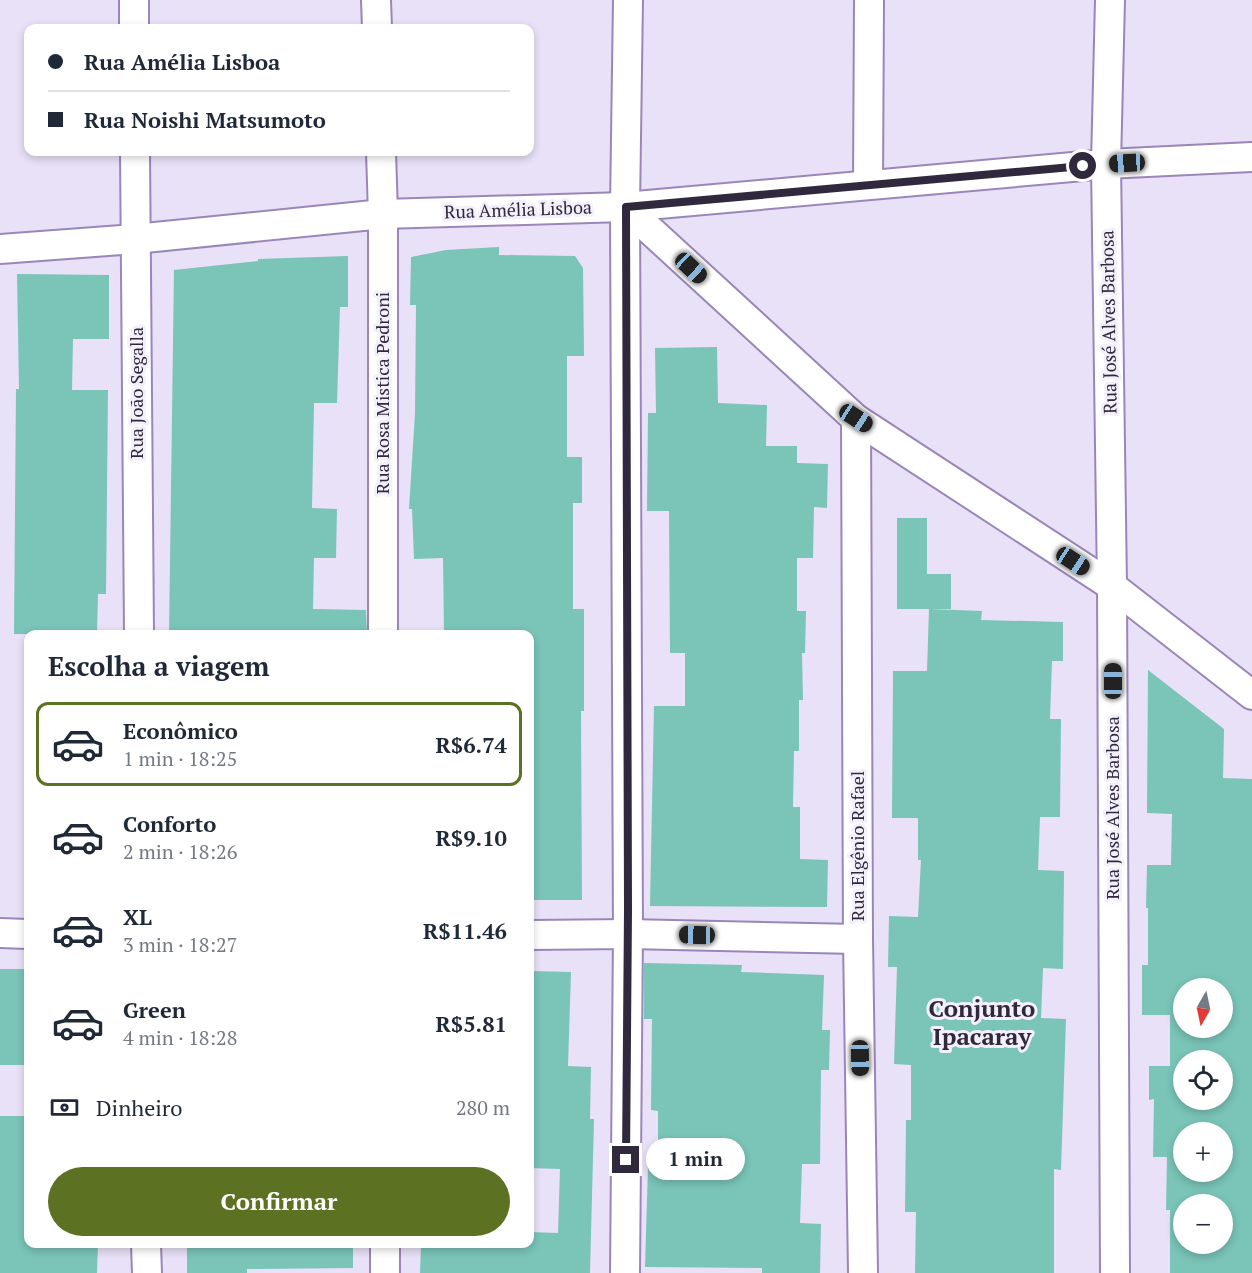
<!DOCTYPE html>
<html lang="pt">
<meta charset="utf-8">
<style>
:root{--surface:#fff;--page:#f6f6f7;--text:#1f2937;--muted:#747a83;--line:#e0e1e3;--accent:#5c7121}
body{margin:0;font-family:"PT Serif",serif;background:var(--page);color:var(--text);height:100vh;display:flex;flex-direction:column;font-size:22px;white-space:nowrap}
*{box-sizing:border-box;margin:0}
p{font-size:20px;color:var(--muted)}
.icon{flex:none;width:33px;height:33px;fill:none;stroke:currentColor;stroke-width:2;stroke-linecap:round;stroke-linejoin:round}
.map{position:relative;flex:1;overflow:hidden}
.panel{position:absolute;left:24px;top:630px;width:510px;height:618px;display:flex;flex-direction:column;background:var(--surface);border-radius:12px;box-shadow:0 3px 9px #0003}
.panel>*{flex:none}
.guide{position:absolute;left:24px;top:24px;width:510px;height:132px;border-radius:12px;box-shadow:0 3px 9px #0003;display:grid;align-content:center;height:132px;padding:0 24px;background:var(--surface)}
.needle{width:39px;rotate:189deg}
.controls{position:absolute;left:1173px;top:978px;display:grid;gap:12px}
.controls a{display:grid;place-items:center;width:60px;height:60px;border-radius:50%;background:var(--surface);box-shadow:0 3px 9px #0003;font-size:30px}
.end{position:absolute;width:27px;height:27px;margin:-14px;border:8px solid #30283c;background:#fff;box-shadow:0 0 0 3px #fff}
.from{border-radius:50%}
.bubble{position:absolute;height:42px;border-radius:21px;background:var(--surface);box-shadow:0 3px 9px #0003;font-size:20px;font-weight:700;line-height:42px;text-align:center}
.car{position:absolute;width:18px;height:36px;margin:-18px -9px;border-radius:8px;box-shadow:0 0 4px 2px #0007;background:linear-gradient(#222 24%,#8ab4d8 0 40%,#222 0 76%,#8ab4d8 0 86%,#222 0)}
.guide b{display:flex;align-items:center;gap:21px;height:57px;font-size:22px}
.guide b+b{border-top:2px solid var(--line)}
.guide i{width:15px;height:15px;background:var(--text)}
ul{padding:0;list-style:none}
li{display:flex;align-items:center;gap:18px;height:84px;margin:0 12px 9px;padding:0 12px;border:3px solid transparent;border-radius:12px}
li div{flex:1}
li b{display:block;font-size:22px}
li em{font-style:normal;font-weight:700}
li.active{border-color:var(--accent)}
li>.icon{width:54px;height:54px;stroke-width:1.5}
h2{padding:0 24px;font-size:27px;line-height:72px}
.pay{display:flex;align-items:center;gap:15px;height:66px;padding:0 24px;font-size:22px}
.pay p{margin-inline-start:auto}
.primary-button{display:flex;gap:12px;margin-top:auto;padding:12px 24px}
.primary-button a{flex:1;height:69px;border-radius:36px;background:var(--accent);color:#fff;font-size:24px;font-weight:700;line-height:69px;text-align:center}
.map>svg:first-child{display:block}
.building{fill:#7ac4b8;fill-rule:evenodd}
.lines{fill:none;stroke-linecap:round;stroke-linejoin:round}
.minor-casing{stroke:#9a86b8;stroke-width:32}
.minor{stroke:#fff;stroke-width:28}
.route{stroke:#30283c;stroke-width:8}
.labels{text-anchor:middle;stroke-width:6;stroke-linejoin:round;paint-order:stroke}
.street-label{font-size:18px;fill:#30283c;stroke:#f4f0fb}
.district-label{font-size:24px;font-weight:bold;fill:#30283c;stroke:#f4f0fb}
</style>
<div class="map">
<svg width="1252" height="1273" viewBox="0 0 1252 1273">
<rect width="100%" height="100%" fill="#e9e1f7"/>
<g class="building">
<polygon points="499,247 499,255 575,256 583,268 584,356 567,356 567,457 582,457 582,503 573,503 573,609 584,609 584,711 581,711 582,900 530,900 530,634 444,634 443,558 414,559 412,509 409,509 415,413 416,305 410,305 411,257 446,250"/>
<polygon points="348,256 348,307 340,307 337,403 314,403 312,508 337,509 336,558 314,558 313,609 366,610 367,634 169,634 174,270 258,261 258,259"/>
<polygon points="17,274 109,275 109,339 73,339 72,390 108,390 106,594 98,594 97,634 14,634 16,389 19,389"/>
<polygon points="717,347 718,403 767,405 766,446 797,446 797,463 828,464 827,508 814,507 813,558 797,558 797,611 806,611 805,653 802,653 803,700 799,700 799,751 794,751 793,807 800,807 800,859 828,860 827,907 650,906 654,706 685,706 685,653 670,653 669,511 647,511 648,413 656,413 655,348"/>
<polygon points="897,518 927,518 927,574 951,574 951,609 897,609"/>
<polygon points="929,609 982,611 981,620 1063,622 1063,661 1052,661 1050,719 1061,719 1060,817 1040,817 1038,870 1064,871 1063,969 1043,968 1041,1018 1066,1019 1061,1170 1054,1169 1054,1273 915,1273 916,1212 905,1212 906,1120 911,1120 911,1065 894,1064 897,967 888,967 889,916 918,917 921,860 918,860 918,818 892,818 893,671 927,671"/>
<path d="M1148,670L1224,729L1223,778L1252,779V1273H1170V1210H1166L1167,1157H1153L1154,1099L1149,1100V1066H1170V1015H1142V965H1148V908H1146L1147,865H1171L1172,814L1147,813ZM1184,988H1222V1028H1184ZM1184,1060H1222V1100H1184ZM1184,1132H1222V1172H1184ZM1184,1204H1222V1244H1184Z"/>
<polygon points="644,963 742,965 741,972 824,975 822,1030 830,1030 829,1070 821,1070 820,1164 802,1164 800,1223 821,1224 820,1273 762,1273 762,1268 645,1267 648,1166 658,1167 658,1111 651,1110 652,1019 644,1019"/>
<rect x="0" y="969" width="28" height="96"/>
<polygon points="530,971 571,972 568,1066 591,1067 590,1119 594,1119 590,1273 420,1273 421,1244 530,1244 530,1232 558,1233 560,1169 530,1168"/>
<polygon points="0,1116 28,1116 28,1244 98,1244 97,1273 0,1273"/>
<polygon points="187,1244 353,1244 353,1268 247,1269 247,1273 187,1273"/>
</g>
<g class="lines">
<defs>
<g id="minor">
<polyline points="134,0 134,28"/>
<polyline points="376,0 377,28"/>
<polyline points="1110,0 1106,164 1112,586 1115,1273"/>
<polyline points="135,152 139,634"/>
<polyline points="381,152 383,214 383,634"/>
<polyline points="868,185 869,0"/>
<polyline points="625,207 856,419 1112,586 1252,695"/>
<polyline points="0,249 135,239 383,214 625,207 1106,164 1252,157"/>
<polyline points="856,419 858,939 863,1273"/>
<polyline points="0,933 28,934"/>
<polyline points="530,935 628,934 858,939"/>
<polyline points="146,1244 147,1273"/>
<polyline points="385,1244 385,1273"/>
<polyline points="625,1273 628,934 625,207 628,0"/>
</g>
</defs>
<use href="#minor" class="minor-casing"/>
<use href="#minor" class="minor"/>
</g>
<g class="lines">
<polyline class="route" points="626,1160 628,910 626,207 1083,166"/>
</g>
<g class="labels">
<g class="street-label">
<text transform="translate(518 210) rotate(-2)" y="6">Rua Amélia Lisboa</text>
<text transform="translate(1109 322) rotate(-91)" y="6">Rua José Alves Barbosa</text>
<text transform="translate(137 393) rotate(-90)" y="6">Rua João Segalla</text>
<text transform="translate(383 393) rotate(-90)" y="6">Rua Rosa Mistica Pedroni</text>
<text transform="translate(1113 808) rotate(-90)" y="6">Rua José Alves Barbosa</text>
<text transform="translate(858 846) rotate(-90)" y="6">Rua Elgênio Rafael</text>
</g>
<g class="district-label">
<text x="982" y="1017">Conjunto<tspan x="982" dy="28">Ipacaray</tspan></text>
</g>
</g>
</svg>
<div class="controls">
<a><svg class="needle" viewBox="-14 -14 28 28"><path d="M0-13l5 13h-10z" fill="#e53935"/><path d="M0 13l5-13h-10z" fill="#747a83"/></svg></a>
<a><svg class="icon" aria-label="locate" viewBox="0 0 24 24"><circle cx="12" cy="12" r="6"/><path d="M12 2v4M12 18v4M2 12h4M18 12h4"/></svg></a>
<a>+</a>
<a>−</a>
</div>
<i class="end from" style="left:1083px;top:166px"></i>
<i class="end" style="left:626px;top:1160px"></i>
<div class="bubble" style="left:646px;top:1138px;width:99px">1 min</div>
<i class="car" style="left:1127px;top:163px;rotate:267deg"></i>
<i class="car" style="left:691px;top:268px;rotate:133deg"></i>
<i class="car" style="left:856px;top:418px;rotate:123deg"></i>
<i class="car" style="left:1073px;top:561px;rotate:123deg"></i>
<i class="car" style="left:1113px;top:681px;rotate:0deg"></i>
<i class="car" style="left:697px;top:935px;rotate:271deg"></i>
<i class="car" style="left:860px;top:1058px;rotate:179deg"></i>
<div class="guide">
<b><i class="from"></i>Rua Amélia Lisboa</b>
<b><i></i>Rua Noishi Matsumoto</b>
</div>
<section class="panel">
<h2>Escolha a viagem</h2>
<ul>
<li class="active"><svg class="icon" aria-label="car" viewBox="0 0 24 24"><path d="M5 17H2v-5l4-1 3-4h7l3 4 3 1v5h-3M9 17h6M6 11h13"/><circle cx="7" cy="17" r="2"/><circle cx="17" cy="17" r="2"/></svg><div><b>Econômico</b><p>1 min · 18:25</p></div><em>R$6.74</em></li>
<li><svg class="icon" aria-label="car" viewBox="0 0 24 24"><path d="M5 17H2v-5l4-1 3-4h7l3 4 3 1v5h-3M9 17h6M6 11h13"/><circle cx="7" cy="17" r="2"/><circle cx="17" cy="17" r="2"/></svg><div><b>Conforto</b><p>2 min · 18:26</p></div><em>R$9.10</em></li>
<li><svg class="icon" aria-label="car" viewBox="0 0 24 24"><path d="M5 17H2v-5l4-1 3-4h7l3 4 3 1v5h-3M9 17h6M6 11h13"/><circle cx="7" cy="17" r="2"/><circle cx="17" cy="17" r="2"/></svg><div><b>XL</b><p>3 min · 18:27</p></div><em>R$11.46</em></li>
<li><svg class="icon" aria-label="car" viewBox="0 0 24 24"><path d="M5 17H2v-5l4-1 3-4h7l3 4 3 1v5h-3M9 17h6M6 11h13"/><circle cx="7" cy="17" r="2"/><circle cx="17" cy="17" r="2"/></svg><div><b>Green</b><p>4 min · 18:28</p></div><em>R$5.81</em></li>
</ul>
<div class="pay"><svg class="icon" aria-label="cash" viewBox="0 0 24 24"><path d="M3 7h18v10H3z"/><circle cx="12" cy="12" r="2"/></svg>Dinheiro<p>280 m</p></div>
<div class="primary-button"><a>Confirmar</a></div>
</section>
</div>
